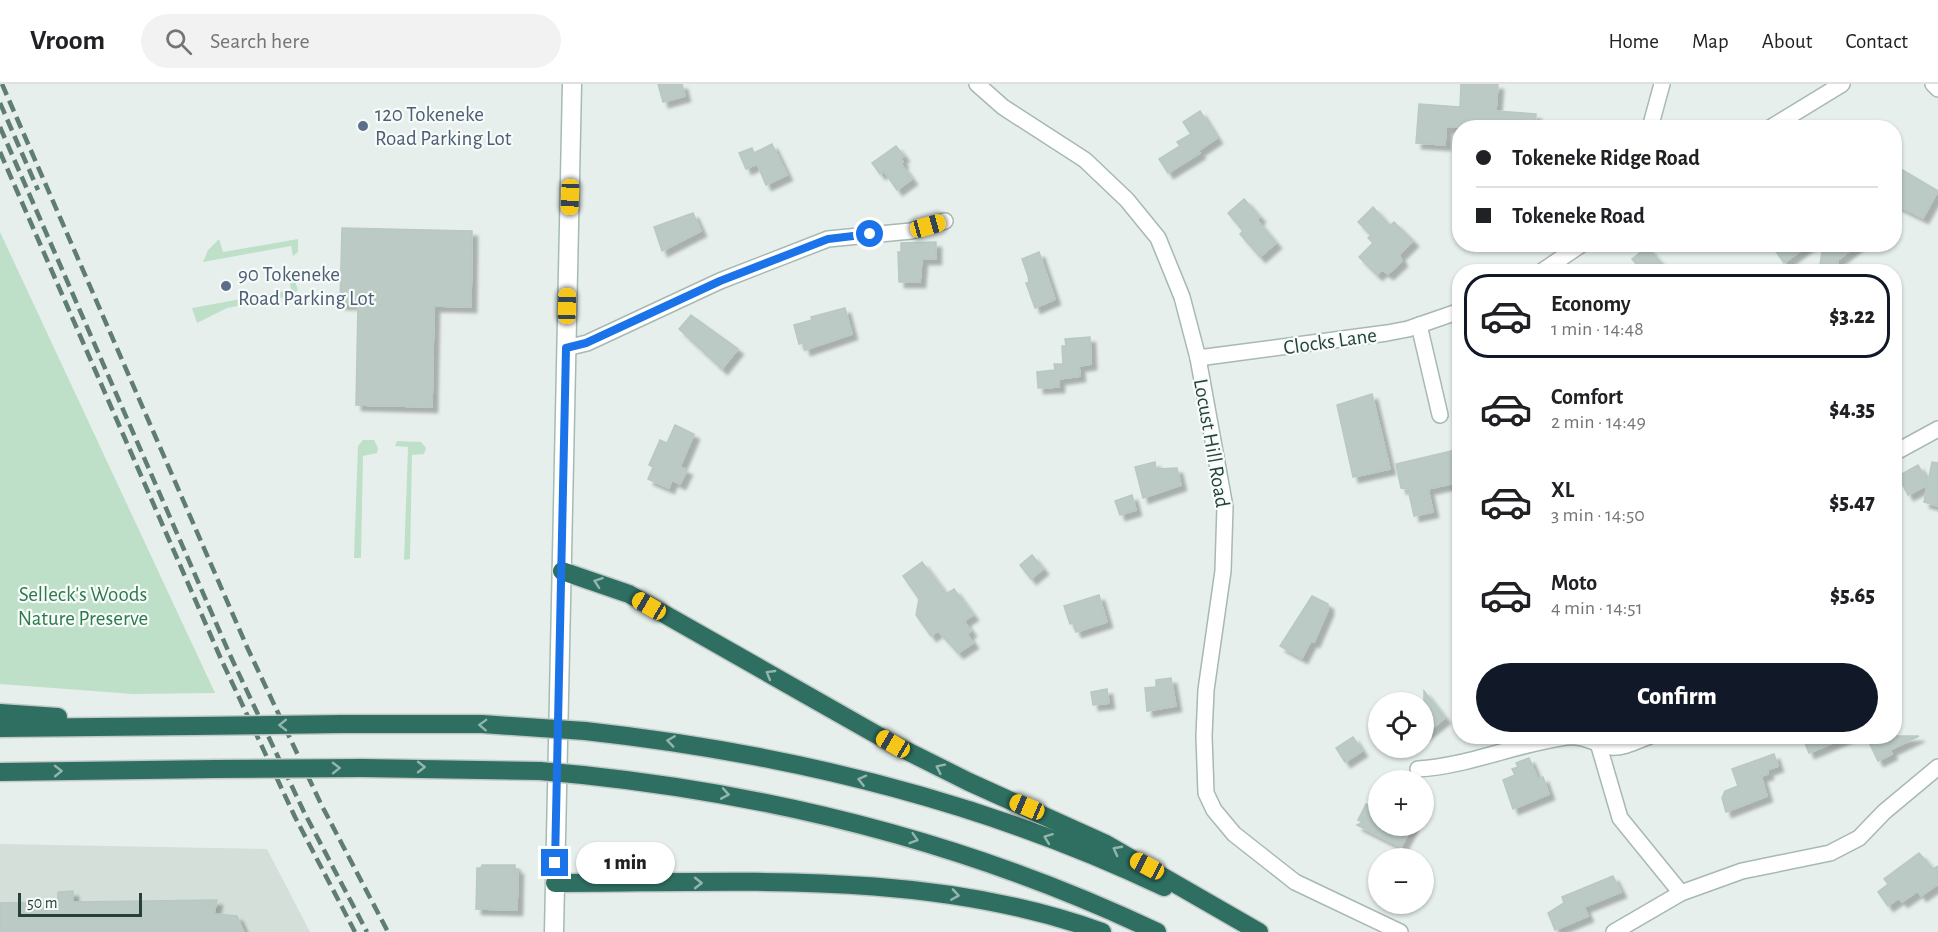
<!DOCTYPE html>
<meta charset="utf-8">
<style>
:root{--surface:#fff;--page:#f2f2f2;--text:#202124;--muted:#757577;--line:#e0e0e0;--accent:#111827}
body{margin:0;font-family:"Alegreya Sans",sans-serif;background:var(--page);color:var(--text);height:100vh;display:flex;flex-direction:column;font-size:22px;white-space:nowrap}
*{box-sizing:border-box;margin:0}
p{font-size:20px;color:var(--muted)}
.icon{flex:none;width:33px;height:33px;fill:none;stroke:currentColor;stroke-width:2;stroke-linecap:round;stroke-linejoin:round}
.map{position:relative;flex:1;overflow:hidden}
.drawer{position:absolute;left:1452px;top:180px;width:450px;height:480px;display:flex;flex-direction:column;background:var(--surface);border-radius:24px;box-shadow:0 2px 4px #0004}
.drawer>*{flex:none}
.guide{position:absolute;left:1452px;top:36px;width:450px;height:132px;border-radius:24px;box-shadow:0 2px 4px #0004;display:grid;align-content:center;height:132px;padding:0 24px;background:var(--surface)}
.tools{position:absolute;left:1368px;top:608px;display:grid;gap:12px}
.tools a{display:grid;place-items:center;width:66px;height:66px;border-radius:50%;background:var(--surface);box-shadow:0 2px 4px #0004;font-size:30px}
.scale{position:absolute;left:18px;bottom:15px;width:124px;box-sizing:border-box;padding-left:6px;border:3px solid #24423a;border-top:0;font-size:16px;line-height:21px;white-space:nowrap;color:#24423a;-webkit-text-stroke:4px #f7fbf9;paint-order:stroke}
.end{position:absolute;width:27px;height:27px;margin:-14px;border:8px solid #1a73e8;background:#fff;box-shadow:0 0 0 3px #fff}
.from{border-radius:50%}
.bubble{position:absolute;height:42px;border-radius:21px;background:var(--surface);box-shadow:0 2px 4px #0004;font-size:20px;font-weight:800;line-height:42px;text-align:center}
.car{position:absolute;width:18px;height:36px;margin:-18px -9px;border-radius:8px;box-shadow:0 0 4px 2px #0007;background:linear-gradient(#f5c518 24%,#345 0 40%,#f5c518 0 76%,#345 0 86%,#f5c518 0)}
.guide b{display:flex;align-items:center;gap:21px;height:57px;font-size:22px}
.guide b+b{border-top:2px solid var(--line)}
.guide i{width:15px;height:15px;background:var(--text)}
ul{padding:10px 0 0;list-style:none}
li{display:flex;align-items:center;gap:18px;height:84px;margin:0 12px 9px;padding:0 12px;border:3px solid transparent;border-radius:24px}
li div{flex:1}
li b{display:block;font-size:22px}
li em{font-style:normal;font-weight:800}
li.active{border-color:var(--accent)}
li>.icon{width:54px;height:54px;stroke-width:1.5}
.primary-button{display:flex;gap:12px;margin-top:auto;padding:12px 24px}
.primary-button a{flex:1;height:69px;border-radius:36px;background:var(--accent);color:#fff;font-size:24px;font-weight:800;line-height:69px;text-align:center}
header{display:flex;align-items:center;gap:36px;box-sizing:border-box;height:84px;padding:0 30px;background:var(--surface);border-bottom:2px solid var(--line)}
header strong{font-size:28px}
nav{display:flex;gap:33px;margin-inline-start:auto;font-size:21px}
.search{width:420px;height:54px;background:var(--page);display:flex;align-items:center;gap:15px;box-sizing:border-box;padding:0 21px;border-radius:33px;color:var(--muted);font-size:22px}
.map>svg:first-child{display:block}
.built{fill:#d4dfda}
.green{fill:#bfe0c8}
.building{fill:#bbcac4;stroke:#b8c9c2;stroke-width:1.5;filter:url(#shadow)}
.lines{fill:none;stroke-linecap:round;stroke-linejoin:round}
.minor-casing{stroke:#a8b8b2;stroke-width:18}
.secondary-casing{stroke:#a4bbb3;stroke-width:21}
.motorway-casing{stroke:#c2cac8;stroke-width:21}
.minor{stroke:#fff;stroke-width:15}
.secondary{stroke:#fff;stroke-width:18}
.motorway{stroke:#2f6f62;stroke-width:18}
.rail{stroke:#5f7d75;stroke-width:4.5;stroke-dasharray:12 6;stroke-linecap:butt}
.motorway-bridge-casing{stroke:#c2cac8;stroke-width:21;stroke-linecap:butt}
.motorway-bridge{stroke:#2f6f62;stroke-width:18}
.oneway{stroke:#93b5ae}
.route{stroke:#1a73e8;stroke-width:8}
.service-dot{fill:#5c6f8a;stroke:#f7fbf9;stroke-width:2}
.labels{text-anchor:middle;stroke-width:4.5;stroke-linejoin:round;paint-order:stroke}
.service-label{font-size:21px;fill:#4e5e75;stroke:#f7fbf9;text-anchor:start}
.street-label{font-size:21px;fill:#24423a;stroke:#f7fbf9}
.park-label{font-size:21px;fill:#2d7a4b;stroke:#f7fbf9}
</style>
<header>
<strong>Vroom</strong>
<div class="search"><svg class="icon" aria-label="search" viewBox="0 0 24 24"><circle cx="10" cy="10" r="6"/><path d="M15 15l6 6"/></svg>Search here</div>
<nav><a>Home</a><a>Map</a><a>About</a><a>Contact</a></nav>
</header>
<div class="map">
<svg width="1938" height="848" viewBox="0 0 1938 848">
<defs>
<filter id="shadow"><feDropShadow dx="5.5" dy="5.5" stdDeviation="1.5" flood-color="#0004"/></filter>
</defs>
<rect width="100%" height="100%" fill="#e6efeb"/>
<polygon class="built" points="0,760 267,765 310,848 0,848"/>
<g class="green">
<polygon points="0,149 0,148 215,609 133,610 0,600"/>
<polygon points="219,155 223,168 298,155 298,168 293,172 291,162 203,178 208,166"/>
<polygon points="295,197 298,206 290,212 227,224 197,239 192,224 291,206 290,199"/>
<polygon points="363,356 374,356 378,364 377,369 363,372 361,474 354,474 358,362"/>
<polygon points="397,357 421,358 426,364 424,370 412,371 410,475 404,476 408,363 395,362"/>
</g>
<g class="building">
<polygon points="658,0 682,0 685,12 663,18"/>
<polygon points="1461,0 1498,0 1496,27 1536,30 1535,44 1446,43 1445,61 1416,59 1419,20 1460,23"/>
<polygon points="1200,27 1217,54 1198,67 1200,69 1168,89 1159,75 1180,62 1177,58 1191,50 1183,38"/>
<polygon points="772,60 787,91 766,101 757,80 746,85 739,69 752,64 754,69"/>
<polygon points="896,62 904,72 900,74 903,78 901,80 912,95 897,106 884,87 880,90 872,79"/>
<polygon points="1894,81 1938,107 1923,134 1894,120"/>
<polygon points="1244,115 1260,133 1257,136 1276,159 1260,173 1240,150 1243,147 1228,129"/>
<polygon points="1373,123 1390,142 1394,138 1413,157 1399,171 1402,177 1388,190 1382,186 1377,191 1359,173 1373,159 1368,154 1371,151 1358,138"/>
<polygon points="693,129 701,147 662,167 654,143"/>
<polygon points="342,144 472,147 471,223 434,222 432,323 356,321 358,220 340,220"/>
<polygon points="936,158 936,175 922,175 920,198 899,198 898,168 901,168 901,159"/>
<polygon points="1771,160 1810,160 1784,179"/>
<polygon points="1823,160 1859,160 1838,176 1836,188 1819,188"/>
<polygon points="1647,163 1662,180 1653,188 1643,188 1632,175"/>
<polygon points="1039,168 1055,215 1035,224 1026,199 1029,198 1028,192 1022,175"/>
<polygon points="845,224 852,250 805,266 803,259 799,260 794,241 812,236 811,233"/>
<polygon points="691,231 738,265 722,285 679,245"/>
<polygon points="1090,253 1091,280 1079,282 1080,292 1059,295 1059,303 1038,304 1037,288 1055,286 1054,280 1063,280 1062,262 1066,262 1065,255"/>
<polygon points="1372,310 1390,385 1353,393 1337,321"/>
<polygon points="675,341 694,350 680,383 687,386 680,400 672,396 669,404 648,395 653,383 649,381 660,356 667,359"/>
<polygon points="1460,365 1460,398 1428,405 1433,428 1414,432 1408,405 1401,404 1396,380"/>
<polygon points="1155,378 1156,385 1177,384 1181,401 1143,414 1135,383"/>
<polygon points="1932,378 1938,379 1938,422 1924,418 1927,401 1908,411 1898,392 1918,381 1928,398"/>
<polygon points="1132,411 1136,426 1120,431 1115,417"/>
<polygon points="1032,471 1043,485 1031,495 1020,481"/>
<polygon points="922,478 946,510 954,505 973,531 964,537 971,547 967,550 973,559 958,569 938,547 931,552 916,531 919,515 903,492"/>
<polygon points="1099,511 1107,538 1076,548 1073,539 1070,540 1064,522"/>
<polygon points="1312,512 1328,520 1328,526 1314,558 1311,557 1302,574 1280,562"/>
<polygon points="1171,594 1176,622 1147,627 1145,604 1156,603 1156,596"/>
<polygon points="1107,605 1109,619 1093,621 1091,608"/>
<polygon points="1424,607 1445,634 1424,651"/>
<polygon points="1802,652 1849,652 1809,669"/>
<polygon points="1866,652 1919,652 1890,666 1892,670 1878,677"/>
<polygon points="1353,653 1362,667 1345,678 1336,664"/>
<polygon points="1774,670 1778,682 1767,686 1768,690 1761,692 1767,712 1726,728 1722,714 1725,707 1738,702 1732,685"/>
<polygon points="1529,674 1538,695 1543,693 1549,710 1513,725 1503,696 1515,691 1512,685 1518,683 1516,679"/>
<polygon points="1366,720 1378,727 1378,741 1413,741 1401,763 1357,741 1363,738 1358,736"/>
<polygon points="1919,769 1933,785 1938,782 1938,800 1921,812 1918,807 1902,818 1899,814 1888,822 1878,808 1888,800 1884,795"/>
<polygon points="482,781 515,781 515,785 518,785 517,826 476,825 477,784 481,784"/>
<polygon points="1613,792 1621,808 1584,823 1588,832 1555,846 1548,829 1564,819 1562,813"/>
<polygon points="73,807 73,818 217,816 214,830 237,832 244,848 0,848 0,819 58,818 58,808"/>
</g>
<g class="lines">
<defs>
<g id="minor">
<polyline points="977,0 1003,23 1085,76 1127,116 1158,154 1182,213 1198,274 1225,423 1223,487 1206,606 1204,652 1206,709 1214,726 1234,750 1295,798 1400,848"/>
<polyline points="1933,0 1938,5"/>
<polyline points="1650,44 1662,0"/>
<polyline points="1770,44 1842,0"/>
<polyline points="1541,188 1582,160"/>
<polyline points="1419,241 1440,331"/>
<polyline points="566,264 587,259 720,197 828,155 911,147 945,137"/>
<polyline points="1198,274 1387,249 1408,245 1460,227"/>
<polyline points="1894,369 1938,345"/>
<polyline points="1596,652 1620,734 1681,809"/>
<path d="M1418,685C1468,682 1516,660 1566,653C1586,651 1594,660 1610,663C1622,665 1639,656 1650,652"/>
<polyline points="1614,848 1681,809 1742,787 1830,769 1859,754 1884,728 1938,683"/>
</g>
<polyline id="secondary" points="554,848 572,0"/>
<g id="motorway">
<polyline points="562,487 629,510 893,660 969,698 1106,760 1259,848"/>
<polyline points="0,629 58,633"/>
<polyline points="342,640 482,640 541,644"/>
<polyline points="0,644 194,642"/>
<path d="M585,647C785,669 982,716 1164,803"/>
<polyline points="362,684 540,687"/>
<polyline points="0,688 215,685"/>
<path d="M583,691C782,712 976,762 1157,848"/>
<path d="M555,799C737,799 929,785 1102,848"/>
</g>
</defs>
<use href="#minor" class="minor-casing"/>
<use href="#secondary" class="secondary-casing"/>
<use href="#motorway" class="motorway-casing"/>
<use href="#minor" class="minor"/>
<use href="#secondary" class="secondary"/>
<use href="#motorway" class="motorway"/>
<g class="rail">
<polyline points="2,0 247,563 321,720 388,848"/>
<polyline points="0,19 38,106"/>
<polyline points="0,43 230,571 304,728 367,848"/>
<polyline points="0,68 221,575 295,733 355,848"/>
</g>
<defs>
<g id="motorway-bridge">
<polyline points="194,642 342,640"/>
<polyline points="541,644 585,647"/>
<polyline points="215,685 362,684"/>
<polyline points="540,687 583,691"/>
</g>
</defs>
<use href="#motorway-bridge" class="motorway-bridge-casing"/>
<use href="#motorway-bridge" class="motorway-bridge"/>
</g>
<defs><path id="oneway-chevron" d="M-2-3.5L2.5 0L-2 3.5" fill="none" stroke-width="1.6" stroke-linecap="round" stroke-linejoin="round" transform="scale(1.5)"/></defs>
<g class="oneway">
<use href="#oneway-chevron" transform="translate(598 498) rotate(-161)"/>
<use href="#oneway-chevron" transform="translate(770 590) rotate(-150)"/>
<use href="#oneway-chevron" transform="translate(283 641) rotate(179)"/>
<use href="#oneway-chevron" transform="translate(483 641) rotate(-178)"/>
<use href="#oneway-chevron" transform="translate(671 657) rotate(-172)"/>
<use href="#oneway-chevron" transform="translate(421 683)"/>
<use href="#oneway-chevron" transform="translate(336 684) rotate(-1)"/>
<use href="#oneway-chevron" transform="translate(940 684) rotate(-154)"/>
<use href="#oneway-chevron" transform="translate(58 687) rotate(-1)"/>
<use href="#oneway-chevron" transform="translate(862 696) rotate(-166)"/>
<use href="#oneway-chevron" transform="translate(725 710) rotate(10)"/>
<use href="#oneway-chevron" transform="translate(1048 754) rotate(-159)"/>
<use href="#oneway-chevron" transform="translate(914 755) rotate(17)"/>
<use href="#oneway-chevron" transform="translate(1117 766) rotate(-152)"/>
<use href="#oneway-chevron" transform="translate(698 799)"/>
<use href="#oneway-chevron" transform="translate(955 811) rotate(9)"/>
</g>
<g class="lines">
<polyline class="route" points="555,779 566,264 586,259 720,197 828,155 870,150"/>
</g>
<g class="service-dot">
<circle cx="363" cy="42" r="6"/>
<circle cx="226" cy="202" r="6"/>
</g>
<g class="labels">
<g class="service-label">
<text x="375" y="37">120 Tokeneke<tspan x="375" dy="24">Road Parking Lot</tspan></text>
<text x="238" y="197">90 Tokeneke<tspan x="238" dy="24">Road Parking Lot</tspan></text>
</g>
<g class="street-label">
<text transform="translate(1330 257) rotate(-8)" y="7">Clocks Lane</text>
<text transform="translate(1212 359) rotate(80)" y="7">Locust Hill Road</text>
</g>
<g class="park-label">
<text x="83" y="517">Selleck's Woods<tspan x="83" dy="24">Nature Preserve</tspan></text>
</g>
</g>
</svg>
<div class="tools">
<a><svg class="icon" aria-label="locate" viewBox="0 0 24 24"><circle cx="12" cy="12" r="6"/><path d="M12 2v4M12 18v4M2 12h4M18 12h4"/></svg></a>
<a>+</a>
<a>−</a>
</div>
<div class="scale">50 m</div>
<i class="end from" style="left:870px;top:150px"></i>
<i class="end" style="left:555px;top:779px"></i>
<div class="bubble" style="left:576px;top:758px;width:99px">1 min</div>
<i class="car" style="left:570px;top:113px;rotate:182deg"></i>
<i class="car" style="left:928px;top:142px;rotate:74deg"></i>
<i class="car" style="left:567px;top:222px;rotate:1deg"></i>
<i class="car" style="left:649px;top:522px;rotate:300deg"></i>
<i class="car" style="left:893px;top:660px;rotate:300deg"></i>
<i class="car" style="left:1027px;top:723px;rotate:293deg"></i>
<i class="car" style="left:1147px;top:782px;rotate:298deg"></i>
<div class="guide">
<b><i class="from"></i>Tokeneke Ridge Road</b>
<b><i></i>Tokeneke Road</b>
</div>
<section class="drawer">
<ul>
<li class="active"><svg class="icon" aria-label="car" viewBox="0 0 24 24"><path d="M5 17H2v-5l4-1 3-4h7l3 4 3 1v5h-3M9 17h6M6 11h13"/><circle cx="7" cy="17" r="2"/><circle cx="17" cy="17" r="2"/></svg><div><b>Economy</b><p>1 min · 14:48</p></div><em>$3.22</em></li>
<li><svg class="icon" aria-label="car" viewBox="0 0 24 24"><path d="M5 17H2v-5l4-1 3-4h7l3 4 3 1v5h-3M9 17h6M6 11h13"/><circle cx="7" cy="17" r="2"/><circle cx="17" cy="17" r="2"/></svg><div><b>Comfort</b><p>2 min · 14:49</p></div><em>$4.35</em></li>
<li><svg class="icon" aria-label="car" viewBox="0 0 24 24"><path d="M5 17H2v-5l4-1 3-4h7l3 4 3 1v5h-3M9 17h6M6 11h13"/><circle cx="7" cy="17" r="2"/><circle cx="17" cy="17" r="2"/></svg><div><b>XL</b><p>3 min · 14:50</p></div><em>$5.47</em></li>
<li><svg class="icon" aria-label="car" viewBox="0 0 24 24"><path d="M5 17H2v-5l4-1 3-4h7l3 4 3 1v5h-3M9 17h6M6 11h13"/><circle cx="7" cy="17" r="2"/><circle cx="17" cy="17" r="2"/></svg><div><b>Moto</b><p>4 min · 14:51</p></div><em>$5.65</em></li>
</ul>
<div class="primary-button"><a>Confirm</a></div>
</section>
</div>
